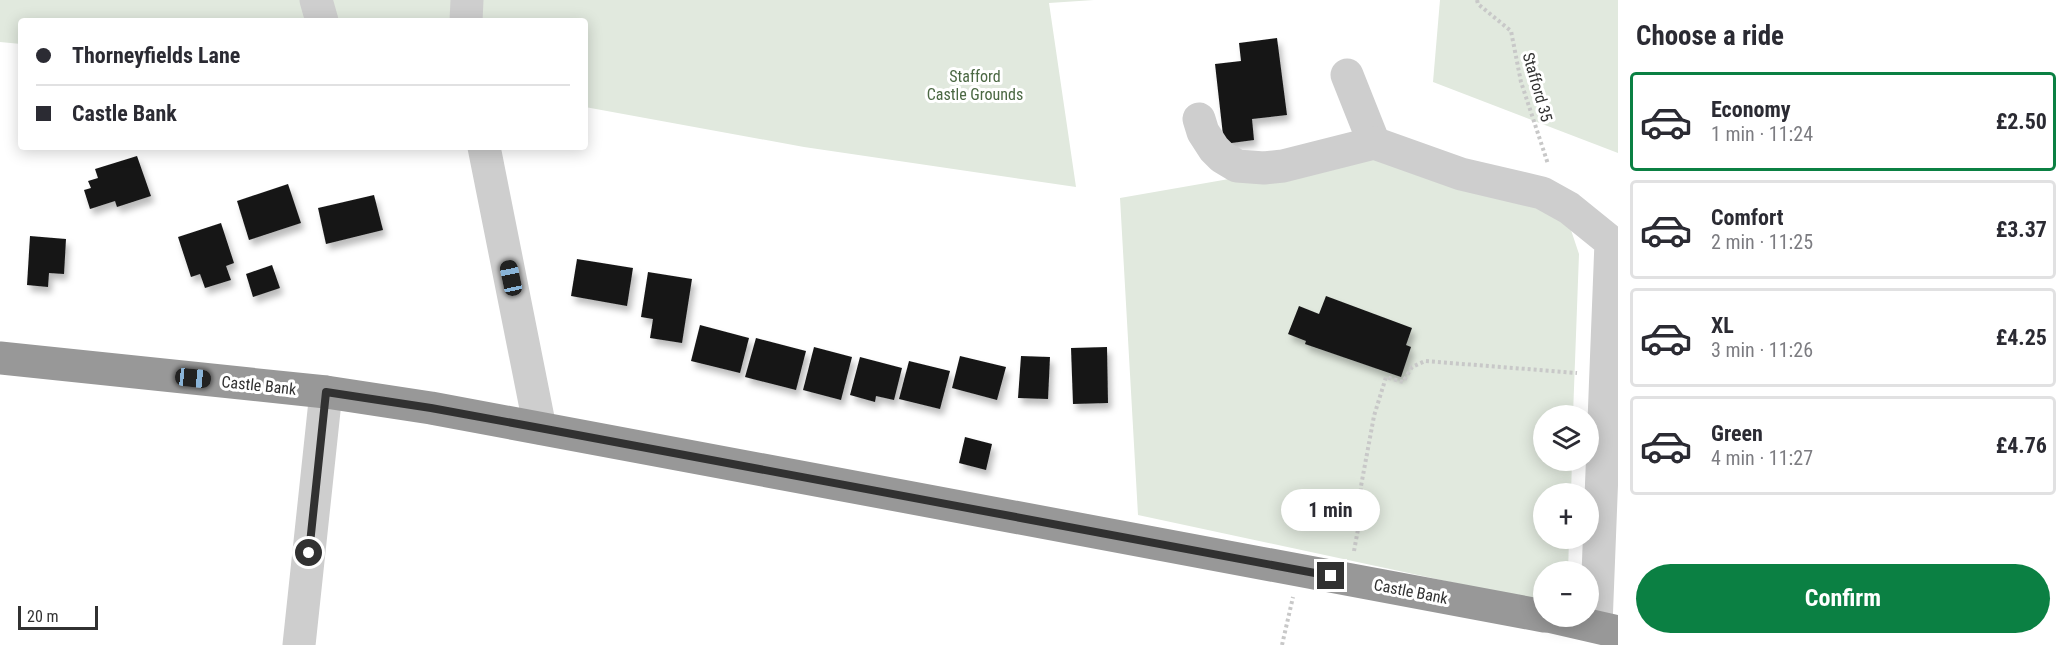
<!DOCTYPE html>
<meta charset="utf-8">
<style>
:root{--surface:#fff;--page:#f2f2f3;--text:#2b2b33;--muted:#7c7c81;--line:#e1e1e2;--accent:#0b8043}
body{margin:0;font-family:"Roboto Condensed",sans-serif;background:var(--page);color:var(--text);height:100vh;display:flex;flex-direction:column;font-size:22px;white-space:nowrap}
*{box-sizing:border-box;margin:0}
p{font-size:20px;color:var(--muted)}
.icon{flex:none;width:33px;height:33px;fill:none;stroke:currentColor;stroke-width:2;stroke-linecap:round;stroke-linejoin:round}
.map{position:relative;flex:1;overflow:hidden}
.drawer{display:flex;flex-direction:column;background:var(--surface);width:450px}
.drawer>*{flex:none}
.hud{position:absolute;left:18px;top:18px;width:570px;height:132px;border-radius:6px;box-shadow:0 3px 15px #0003;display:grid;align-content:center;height:132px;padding:0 18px;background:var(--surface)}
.tools{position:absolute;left:1533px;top:405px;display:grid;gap:12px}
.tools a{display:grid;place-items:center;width:66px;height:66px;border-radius:50%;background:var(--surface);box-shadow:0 3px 15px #0003;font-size:30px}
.scale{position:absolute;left:18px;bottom:15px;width:80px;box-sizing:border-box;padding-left:6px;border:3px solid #313131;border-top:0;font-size:16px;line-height:21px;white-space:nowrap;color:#313131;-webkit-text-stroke:4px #fff;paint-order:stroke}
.end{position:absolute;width:27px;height:27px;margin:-14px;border:8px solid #313131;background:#fff;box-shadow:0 0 0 3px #fff}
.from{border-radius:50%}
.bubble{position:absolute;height:42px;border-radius:21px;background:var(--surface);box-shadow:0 3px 15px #0003;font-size:20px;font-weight:700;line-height:42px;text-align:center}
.car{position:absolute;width:18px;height:36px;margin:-18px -9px;border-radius:8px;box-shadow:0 0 4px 2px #0007;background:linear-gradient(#222 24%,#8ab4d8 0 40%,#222 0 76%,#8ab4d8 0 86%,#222 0)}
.hud b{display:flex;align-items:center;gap:21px;height:57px;font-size:22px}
.hud b+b{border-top:2px solid var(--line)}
.hud i{width:15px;height:15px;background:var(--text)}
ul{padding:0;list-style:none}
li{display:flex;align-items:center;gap:18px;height:99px;margin:0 12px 9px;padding:0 6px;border:3px solid var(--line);border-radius:6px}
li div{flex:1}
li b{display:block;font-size:22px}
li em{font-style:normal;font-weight:700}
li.current{border-color:var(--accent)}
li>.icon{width:54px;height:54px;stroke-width:1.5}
h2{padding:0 18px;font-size:27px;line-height:72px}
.primary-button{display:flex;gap:12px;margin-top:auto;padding:12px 18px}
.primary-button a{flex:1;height:69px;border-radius:36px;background:var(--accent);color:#fff;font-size:24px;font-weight:700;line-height:69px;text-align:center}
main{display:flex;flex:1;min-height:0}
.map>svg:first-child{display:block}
.green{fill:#e1e9de}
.building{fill:#181818;filter:url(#shadow)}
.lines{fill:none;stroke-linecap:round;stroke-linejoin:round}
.path{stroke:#c8c8c8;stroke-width:4;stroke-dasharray:3 3;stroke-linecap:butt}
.minor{stroke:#cecece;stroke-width:33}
.highway{stroke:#989898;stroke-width:33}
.route{stroke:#313131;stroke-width:8}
.labels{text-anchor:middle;stroke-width:6;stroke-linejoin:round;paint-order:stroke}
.park-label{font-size:16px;fill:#4b6843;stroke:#fff}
.street-label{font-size:16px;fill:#313131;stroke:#fff}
</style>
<main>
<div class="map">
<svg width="1618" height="645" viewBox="0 0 1618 645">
<defs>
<filter id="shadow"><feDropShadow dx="3.5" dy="6" stdDeviation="3" flood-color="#0004"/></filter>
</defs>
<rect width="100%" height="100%" fill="#fff"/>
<g class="green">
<polygon points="0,0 1094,0 1049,3 1076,187 804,147 585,107 585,21 21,21 21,44 0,42"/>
<polygon points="1440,0 1618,0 1618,153 1433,82"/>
<polygon points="1439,151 1569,224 1579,254 1573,415 1544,416 1544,460 1572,461 1571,493 1544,494 1544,538 1569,539 1568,571 1544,572 1543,602 1138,515 1120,198 1356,157"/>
</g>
<g class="building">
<polygon points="1277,38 1287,115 1252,119 1254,140 1224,144 1215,64 1241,61 1239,43"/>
<polygon points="137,156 151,196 117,207 115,201 90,209 84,190 91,188 88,181 98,178 95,169"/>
<polygon points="288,184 301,223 249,240 237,201"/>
<polygon points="374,195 383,230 326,244 318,208"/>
<polygon points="221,223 234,263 226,266 231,280 205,288 200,274 191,277 178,237"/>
<polygon points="30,236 66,239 64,274 49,273 48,287 27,285"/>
<polygon points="577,259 633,268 627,306 571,296"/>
<polygon points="272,265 280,288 253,297 246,274"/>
<polygon points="648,272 692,279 682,343 650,338 653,319 641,317"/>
<polygon points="1326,296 1412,328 1406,345 1411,347 1401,377 1305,344 1306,341 1288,334 1299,306 1319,314"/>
<polygon points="700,325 749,338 740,373 691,361"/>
<polygon points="756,338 806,351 796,390 745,377"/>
<polygon points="814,347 852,357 841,400 803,390"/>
<polygon points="1107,347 1108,403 1073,404 1071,348"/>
<polygon points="960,356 1006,367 997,400 952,388"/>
<polygon points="1021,356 1050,357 1048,399 1018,398"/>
<polygon points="860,357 902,368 894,400 876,396 875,402 850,395"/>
<polygon points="909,361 950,371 940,409 899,399"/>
<polygon points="965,437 992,444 986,470 959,463"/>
</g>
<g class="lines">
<g class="path">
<polyline points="1477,0 1478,4 1511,31 1521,82 1548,164"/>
<polyline points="1354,551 1359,524 1361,486 1374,416 1386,377 1403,382 1412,367 1425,361 1577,373"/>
<polyline points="1282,645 1293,597"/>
</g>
<g class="minor">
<polyline points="316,0 322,21"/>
<polyline points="466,21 467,0"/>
<polyline points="1347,75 1374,143"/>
<polyline points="1199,119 1203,132 1214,149 1222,157 1237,166 1264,168 1283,166 1374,143 1461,174 1542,193 1569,208 1611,242 1596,625"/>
<polyline points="484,147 540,428"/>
<polyline points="299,645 326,392"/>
</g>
<g class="highway">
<polyline points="0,358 326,392 431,408 1544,616"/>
<polyline points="1548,616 1618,632"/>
</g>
</g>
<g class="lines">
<polyline class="route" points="309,553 326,392 431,408 540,428 1331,576"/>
</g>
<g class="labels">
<g class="park-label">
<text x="975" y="82">Stafford<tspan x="975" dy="18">Castle Grounds</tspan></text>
</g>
<g class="street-label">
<text transform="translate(1538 87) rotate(74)" y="6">Stafford 35</text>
<text transform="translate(259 385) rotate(6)" y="6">Castle Bank</text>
<text transform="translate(1411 591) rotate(11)" y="6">Castle Bank</text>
</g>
</g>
</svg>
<div class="tools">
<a><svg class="icon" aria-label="layers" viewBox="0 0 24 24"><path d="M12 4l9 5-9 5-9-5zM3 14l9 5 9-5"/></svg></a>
<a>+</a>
<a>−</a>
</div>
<div class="scale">20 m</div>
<i class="end from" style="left:309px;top:553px"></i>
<i class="end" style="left:1331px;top:576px"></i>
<div class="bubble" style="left:1281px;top:489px;width:99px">1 min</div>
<i class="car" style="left:511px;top:278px;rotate:348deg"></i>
<i class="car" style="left:193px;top:378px;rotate:96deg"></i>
<div class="hud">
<b><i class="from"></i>Thorneyfields Lane</b>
<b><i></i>Castle Bank</b>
</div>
</div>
<section class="drawer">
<h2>Choose a ride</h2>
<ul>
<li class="current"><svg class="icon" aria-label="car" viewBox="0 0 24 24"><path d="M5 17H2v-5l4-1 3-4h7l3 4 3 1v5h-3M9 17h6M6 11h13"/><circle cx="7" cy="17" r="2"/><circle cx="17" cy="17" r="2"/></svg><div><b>Economy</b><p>1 min · 11:24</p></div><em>£2.50</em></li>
<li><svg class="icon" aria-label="car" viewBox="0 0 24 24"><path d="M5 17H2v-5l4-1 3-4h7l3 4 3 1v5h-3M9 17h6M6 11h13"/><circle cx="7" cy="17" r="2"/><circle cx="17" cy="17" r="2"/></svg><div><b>Comfort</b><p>2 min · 11:25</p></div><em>£3.37</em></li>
<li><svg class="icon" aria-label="car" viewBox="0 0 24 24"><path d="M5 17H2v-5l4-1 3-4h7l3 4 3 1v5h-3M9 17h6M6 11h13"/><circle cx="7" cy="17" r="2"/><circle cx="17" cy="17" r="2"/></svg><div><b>XL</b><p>3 min · 11:26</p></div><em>£4.25</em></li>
<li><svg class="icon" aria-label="car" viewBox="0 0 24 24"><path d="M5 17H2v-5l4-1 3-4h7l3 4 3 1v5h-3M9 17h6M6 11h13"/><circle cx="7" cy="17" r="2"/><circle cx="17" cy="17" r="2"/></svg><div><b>Green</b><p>4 min · 11:27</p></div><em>£4.76</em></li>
</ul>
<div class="primary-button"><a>Confirm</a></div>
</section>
</main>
